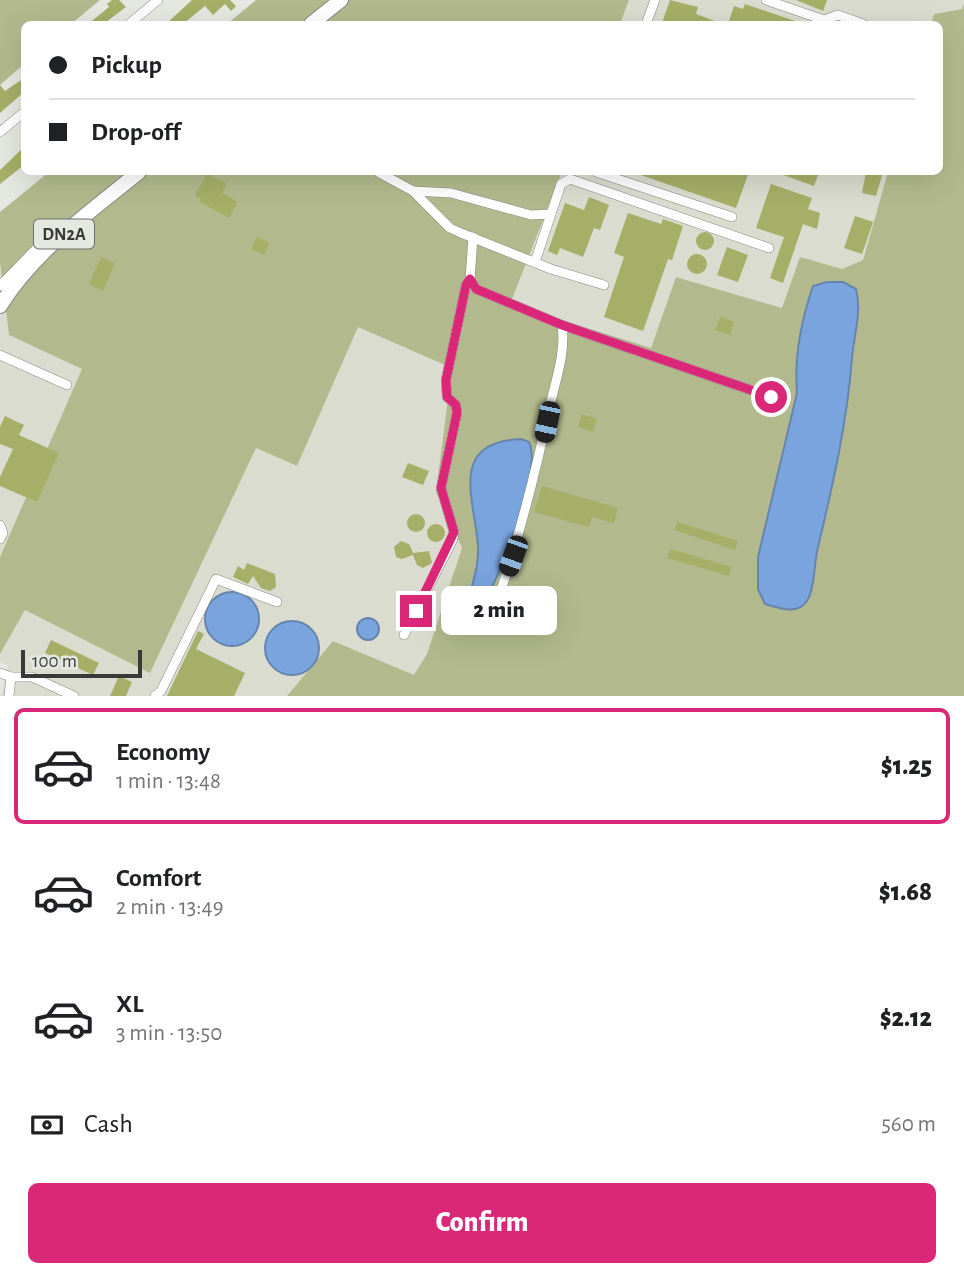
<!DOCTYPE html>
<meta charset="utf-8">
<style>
:root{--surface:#fff;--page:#f2f2f2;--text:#202124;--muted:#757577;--line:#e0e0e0;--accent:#db2777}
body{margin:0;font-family:"Alegreya Sans",sans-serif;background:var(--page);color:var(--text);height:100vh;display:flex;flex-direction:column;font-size:26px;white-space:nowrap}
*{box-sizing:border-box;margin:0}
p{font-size:23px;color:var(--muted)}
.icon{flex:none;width:38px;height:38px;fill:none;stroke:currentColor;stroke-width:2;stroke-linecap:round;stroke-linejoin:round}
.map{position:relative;height:696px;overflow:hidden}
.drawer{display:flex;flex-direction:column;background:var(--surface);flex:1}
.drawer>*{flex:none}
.top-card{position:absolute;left:21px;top:21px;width:922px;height:154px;border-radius:10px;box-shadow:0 7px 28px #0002;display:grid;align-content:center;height:154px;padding:0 28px;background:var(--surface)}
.scale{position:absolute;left:21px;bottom:18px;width:121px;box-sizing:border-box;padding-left:7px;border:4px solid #393937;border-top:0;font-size:19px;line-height:24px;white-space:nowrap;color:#393937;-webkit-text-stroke:5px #e5e7e1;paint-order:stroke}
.end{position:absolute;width:32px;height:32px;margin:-16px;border:9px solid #db2777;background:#fff;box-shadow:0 0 0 4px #fff}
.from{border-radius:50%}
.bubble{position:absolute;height:49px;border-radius:10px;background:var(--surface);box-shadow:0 7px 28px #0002;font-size:23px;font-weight:800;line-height:49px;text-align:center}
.car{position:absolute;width:21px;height:42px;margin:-21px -10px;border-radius:9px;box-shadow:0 0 5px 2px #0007;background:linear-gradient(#222 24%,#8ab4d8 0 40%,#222 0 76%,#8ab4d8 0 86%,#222 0)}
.top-card b{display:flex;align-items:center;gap:24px;height:66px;font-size:26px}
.top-card b+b{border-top:2px solid var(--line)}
.top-card i{width:18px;height:18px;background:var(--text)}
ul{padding:12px 0 0;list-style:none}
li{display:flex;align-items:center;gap:21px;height:116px;margin:0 14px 10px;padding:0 14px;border:4px solid transparent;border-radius:10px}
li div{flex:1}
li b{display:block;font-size:26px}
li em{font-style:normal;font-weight:800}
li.selected{border-color:var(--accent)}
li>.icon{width:63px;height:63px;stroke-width:1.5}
.pay{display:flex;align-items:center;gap:18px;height:77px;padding:0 28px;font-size:26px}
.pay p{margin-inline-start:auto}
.primary-button{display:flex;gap:14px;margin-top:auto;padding:14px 28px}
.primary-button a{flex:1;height:80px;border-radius:10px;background:var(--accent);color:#fff;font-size:28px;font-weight:800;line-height:80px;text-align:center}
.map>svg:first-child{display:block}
.built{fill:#dadccf}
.green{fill:#b2ba8d}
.water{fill:#7aa4de;stroke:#6684ac;stroke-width:2}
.building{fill:#a5af67}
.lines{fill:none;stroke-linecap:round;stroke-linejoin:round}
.minor-casing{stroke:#858681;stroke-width:10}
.highway-casing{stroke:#858681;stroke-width:16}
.minor{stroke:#fff;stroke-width:9}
.highway{stroke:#fff;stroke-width:14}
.route{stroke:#db2777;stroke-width:9}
.labels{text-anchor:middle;stroke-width:7;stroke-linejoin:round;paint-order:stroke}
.shield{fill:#e5e7e1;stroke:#6d6d6a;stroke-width:2}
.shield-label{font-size:18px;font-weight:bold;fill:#393937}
</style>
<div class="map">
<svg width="964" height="696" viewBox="0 0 964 696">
<rect width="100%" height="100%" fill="#e5e7e1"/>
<g class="built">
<polygon points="629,0 964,0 964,4 963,9 934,14 931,24 620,24"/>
<polygon points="562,172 888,172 863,260 782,308 676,277 651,349 510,304"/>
<polygon points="0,263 9,335 83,368 0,557"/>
<polygon points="358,326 453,368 436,492 462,548 427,654 414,676 334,641 287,696 1,696 8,665 0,662 0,654 25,609 150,672 256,448 297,466"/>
</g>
<g class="green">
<polygon points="0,0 100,0 71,24 24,24 24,64 0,85"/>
<polygon points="256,0 629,0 620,24 227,24"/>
<polygon points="964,4 964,696 287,696 333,641 414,675 427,654 462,548 436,492 452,368 358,327 297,466 256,448 150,673 25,610 0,654 0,557 82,369 9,335 0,263 0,212 49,172 562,172 510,304 651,348 676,277 782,308 800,257 842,269 863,260 888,172 940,172 940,24 931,24 934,14 962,9"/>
</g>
<g class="water">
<path d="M827,282H843L856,289C862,313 854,334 852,358C847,423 833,484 818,547C814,562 815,587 808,599C799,616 779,608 765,604L758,589V557L797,393C794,356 801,321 813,286Z"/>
<path d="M521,439L529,442C542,469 503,569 487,596L479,598L470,594C474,578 479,563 478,546C475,500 447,442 521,439Z"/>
<circle cx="232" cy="619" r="27"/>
<circle cx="368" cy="629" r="11"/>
<circle cx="292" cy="648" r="27"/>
</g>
<g class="building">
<polygon points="112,0 119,0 126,7 106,22 108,24 88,24 109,7 107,4"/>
<polygon points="192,0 230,0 236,6 231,11 225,4 213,15 205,6 183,24 166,24"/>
<polygon points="670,0 698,7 696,14 723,24 667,24 663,20"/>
<polygon points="796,0 827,0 823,11"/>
<polygon points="745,4 801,23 801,24 728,24 734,6 743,9"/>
<polygon points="24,78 24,92 0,113 0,85 5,91"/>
<polygon points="24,147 24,165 0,184 0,170"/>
<polygon points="632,172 749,172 736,208"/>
<polygon points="775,172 819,172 814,186"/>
<polygon points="866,172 883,172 876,196 862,193"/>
<polygon points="207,174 227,184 222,193 238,202 229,218 200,202 201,199 195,195"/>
<polygon points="771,184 812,198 808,209 820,213 817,229 803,224 783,283 770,278 784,237 756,228"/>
<polygon points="589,197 609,205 600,230 594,228 583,257 560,248 557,255 548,251 565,203 584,210"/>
<polygon points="628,213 661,224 663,219 683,226 672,260 668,259 643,331 604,317 624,257 614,253"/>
<polygon points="855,216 873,222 862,254 844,248"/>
<circle cx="705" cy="241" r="9"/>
<polygon points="257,237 270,243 264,255 251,249"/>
<polygon points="727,247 748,255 738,282 717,275"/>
<circle cx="697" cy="264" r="10"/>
<polygon points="101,257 115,263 103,291 89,284"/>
<polygon points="720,317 734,322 730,335 715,330"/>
<polygon points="582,414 597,419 593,432 578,427"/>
<polygon points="5,416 24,425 19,435 59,453 37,502 0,486 0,477 13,449 0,444 0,427"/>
<polygon points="408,463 429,471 423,485 402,477"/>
<polygon points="542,486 618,508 614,523 592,517 589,527 534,512"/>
<circle cx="416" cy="523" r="9"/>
<polygon points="677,522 738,541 735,550 674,530"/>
<circle cx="436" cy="533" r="9"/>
<polygon points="401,541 409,544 413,553 429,551 432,563 423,568 417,565 413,555 402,559 396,557 394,547"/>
<polygon points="670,549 732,567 729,576 667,558"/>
<polygon points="247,563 275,574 276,587 270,591 261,588 253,576 248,584 233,577 238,566 244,570"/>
<polygon points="510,601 522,613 518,618 513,614 504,627 488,616 494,608 499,612"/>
<polygon points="198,631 204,634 196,649 245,673 234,696 167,696"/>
<polygon points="51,640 99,663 93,675 45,653"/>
<polygon points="119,676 132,682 126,696 110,696"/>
</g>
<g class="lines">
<defs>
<g id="minor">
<polyline points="766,0 824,20 838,15 863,24"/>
<polyline points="129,24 158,0"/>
<polyline points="646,24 655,0"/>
<polyline points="0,132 24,112"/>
<polyline points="378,172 413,191 450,228 461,233 551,269 604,285"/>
<polyline points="596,172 732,217"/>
<polyline points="413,191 451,193 531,215 551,214"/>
<polyline points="473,237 470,280 476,289 562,325 771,397"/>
<polyline points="535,262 561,184 570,179 769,248"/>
<polyline points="0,286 37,248 57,233"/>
<polyline points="0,355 67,385"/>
<polyline points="0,525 3,533 0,539"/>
<path d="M498,599C520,535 536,471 550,405C556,380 566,351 562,325"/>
<polyline points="404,635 453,539 454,532 441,488 457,413 456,405 447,397 446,380 466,285 470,280"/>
<polyline points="0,673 11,677 32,677 74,696"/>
<polyline points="9,696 11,677"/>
<polyline points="155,696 161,691 216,579 277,602"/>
</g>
<g id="highway">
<polyline points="311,24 341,0"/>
<path d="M0,306C34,251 90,212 139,172"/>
</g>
</defs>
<use href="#minor" class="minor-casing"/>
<use href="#highway" class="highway-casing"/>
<use href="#minor" class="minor"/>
<use href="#highway" class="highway"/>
</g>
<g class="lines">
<polyline class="route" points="416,611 454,532 441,488 457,413 456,405 447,397 446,380 466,285 470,279 476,289 562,325 771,397"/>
</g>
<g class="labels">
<rect class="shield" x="34" y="219.5" width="60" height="29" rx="5"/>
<g class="shield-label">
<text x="64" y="240">DN2A</text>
</g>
</g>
</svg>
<div class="scale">100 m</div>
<i class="end from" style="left:771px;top:397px"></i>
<i class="end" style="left:416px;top:611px"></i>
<div class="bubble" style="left:441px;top:586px;width:116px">2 min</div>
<i class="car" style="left:547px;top:422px;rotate:192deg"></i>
<i class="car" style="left:513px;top:556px;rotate:200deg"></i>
<div class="top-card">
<b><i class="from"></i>Pickup</b>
<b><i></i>Drop-off</b>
</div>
</div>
<section class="drawer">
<ul>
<li class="selected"><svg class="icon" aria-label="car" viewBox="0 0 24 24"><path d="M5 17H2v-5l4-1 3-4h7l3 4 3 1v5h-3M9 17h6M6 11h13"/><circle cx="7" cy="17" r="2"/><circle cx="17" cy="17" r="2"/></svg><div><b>Economy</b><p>1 min · 13:48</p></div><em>$1.25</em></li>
<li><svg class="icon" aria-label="car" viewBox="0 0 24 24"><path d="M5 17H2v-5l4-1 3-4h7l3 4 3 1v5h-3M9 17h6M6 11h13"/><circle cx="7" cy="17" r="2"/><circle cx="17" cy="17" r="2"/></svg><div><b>Comfort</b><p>2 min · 13:49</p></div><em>$1.68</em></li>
<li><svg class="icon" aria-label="car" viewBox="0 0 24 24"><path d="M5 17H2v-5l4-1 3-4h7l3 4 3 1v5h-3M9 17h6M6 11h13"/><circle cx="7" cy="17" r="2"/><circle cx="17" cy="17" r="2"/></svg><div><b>XL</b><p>3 min · 13:50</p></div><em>$2.12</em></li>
</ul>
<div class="pay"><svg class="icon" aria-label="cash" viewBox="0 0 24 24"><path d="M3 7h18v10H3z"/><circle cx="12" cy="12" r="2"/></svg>Cash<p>560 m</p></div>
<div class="primary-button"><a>Confirm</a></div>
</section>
